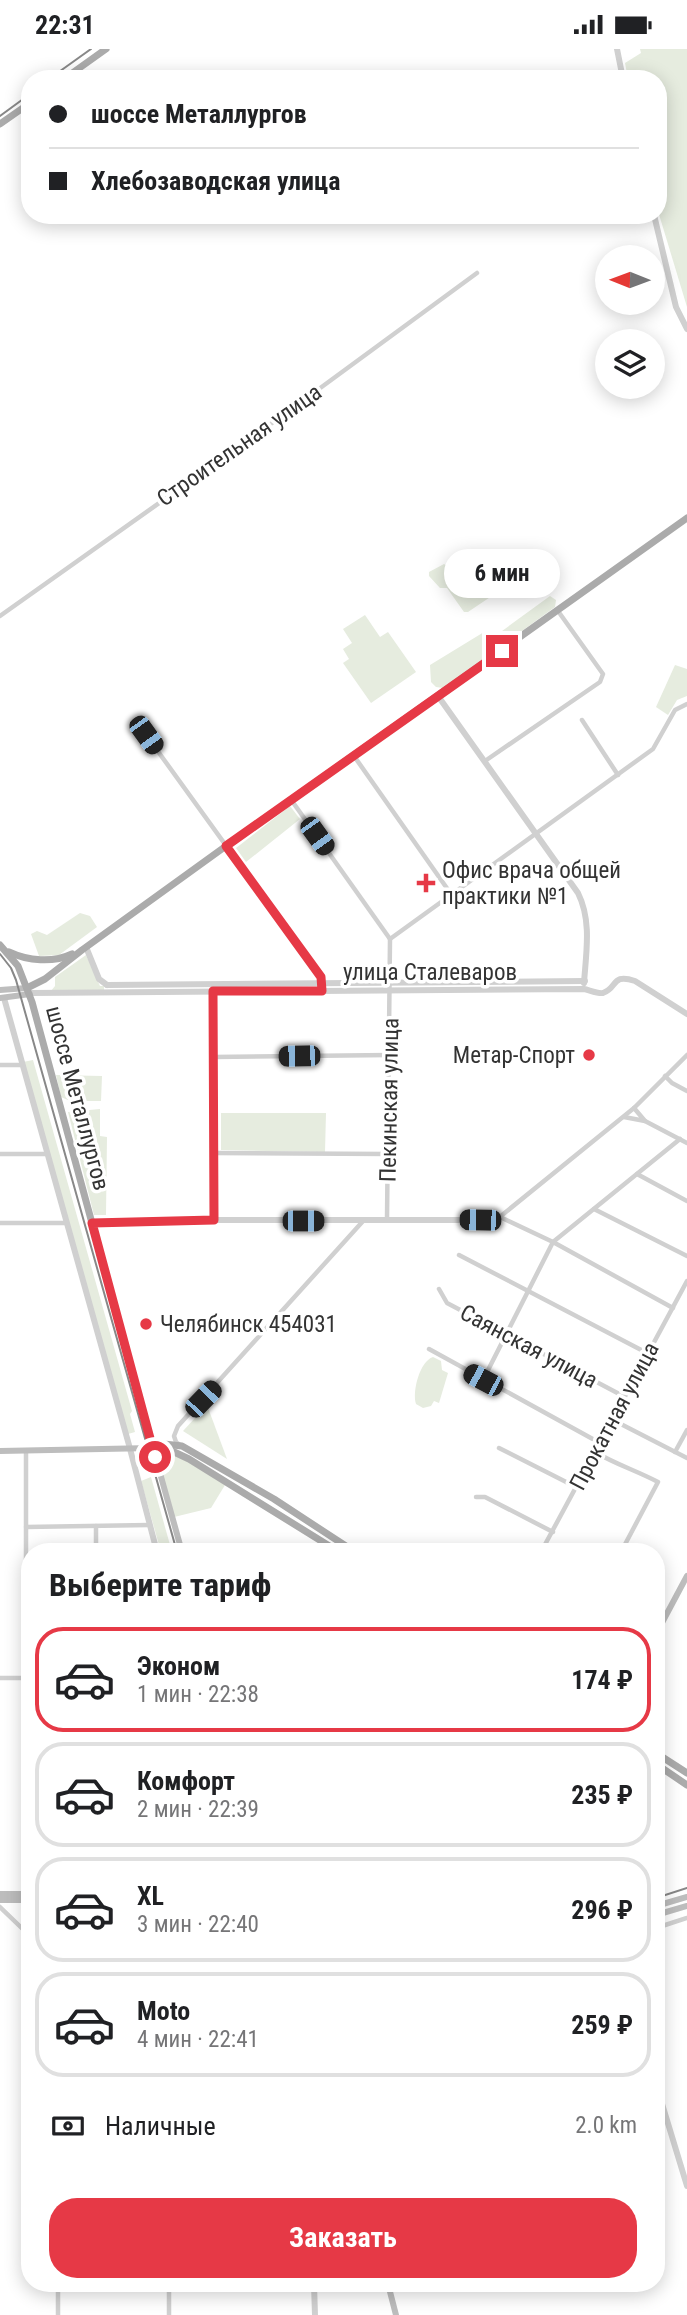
<!DOCTYPE html>
<html lang="ru">
<meta charset="utf-8">
<style>
:root{--surface:#fff;--page:#f2f2f2;--text:#202124;--muted:#757577;--line:#e0e0e0;--accent:#e63946}
body{margin:0;font-family:"Roboto Condensed",sans-serif;background:var(--page);color:var(--text);height:100vh;display:flex;flex-direction:column;font-size:26px;white-space:nowrap}
*{box-sizing:border-box;margin:0}
p{font-size:23px;color:var(--muted)}
.icon{flex:none;width:38px;height:38px;fill:none;stroke:currentColor;stroke-width:2;stroke-linecap:round;stroke-linejoin:round}
.map{position:relative;flex:1;overflow:hidden}
.panel{position:absolute;left:21px;top:1494px;width:644px;height:749px;display:flex;flex-direction:column;background:var(--surface);border-radius:28px;box-shadow:0 4px 18px #0003}
.panel>*{flex:none}
.top-card{position:absolute;left:21px;top:21px;width:646px;height:154px;border-radius:28px;box-shadow:0 4px 18px #0003;display:grid;align-content:center;height:154px;padding:0 28px;background:var(--surface)}
.needle{width:46px;rotate:271deg}
.buttons{position:absolute;left:595px;top:196px;display:grid;gap:14px}
.buttons a{display:grid;place-items:center;width:70px;height:70px;border-radius:50%;background:var(--surface);box-shadow:0 4px 18px #0003;font-size:35px}
.end{position:absolute;width:32px;height:32px;margin:-16px;border:9px solid #e63946;background:#fff;box-shadow:0 0 0 4px #fff}
.from{border-radius:50%}
.bubble{position:absolute;height:49px;border-radius:24px;background:var(--surface);box-shadow:0 4px 18px #0003;font-size:23px;font-weight:700;line-height:49px;text-align:center}
.car{position:absolute;width:21px;height:42px;margin:-21px -10px;border-radius:9px;box-shadow:0 0 5px 2px #0007;background:linear-gradient(#222 24%,#8ab4d8 0 40%,#222 0 76%,#8ab4d8 0 86%,#222 0)}
.top-card b{display:flex;align-items:center;gap:24px;height:66px;font-size:26px}
.top-card b+b{border-top:2px solid var(--line)}
.top-card i{width:18px;height:18px;background:var(--text)}
ul{padding:0;list-style:none}
li{display:flex;align-items:center;gap:21px;height:105px;margin:0 14px 10px;padding:0 14px;border:4px solid var(--line);border-radius:28px}
li div{flex:1}
li b{display:block;font-size:26px}
li em{font-style:normal;font-weight:700}
li.selected{border-color:var(--accent)}
li>.icon{width:63px;height:63px;stroke-width:1.5}
h2{padding:0 28px;font-size:32px;line-height:84px}
.pay{display:flex;align-items:center;gap:18px;height:77px;padding:0 28px;font-size:26px}
.pay p{margin-inline-start:auto}
.action{display:flex;gap:14px;margin-top:auto;padding:14px 28px}
.action a{flex:1;height:80px;border-radius:28px;background:var(--accent);color:#fff;font-size:28px;font-weight:700;line-height:80px;text-align:center}
.status{display:flex;justify-content:space-between;align-items:center;height:49px;padding:0 35px;background:var(--surface);direction:ltr}
.status svg{height:19px;fill:currentColor}
.map>svg:first-child{display:block}
.green{fill:#e6ecdf}
.lines{fill:none;stroke-linecap:round;stroke-linejoin:round}
.minor{stroke:#d0d0d0;stroke-width:4.5}
.tertiary{stroke:#d0d0d0;stroke-width:6}
.secondary{stroke:#bdbdbd;stroke-width:6}
.primary{stroke:#ababab;stroke-width:7}
.tram{stroke:#888;stroke-width:2}
.route{stroke:#e63946;stroke-width:9}
.poi-dot{fill:#e63946;stroke:#fff;stroke-width:2.5}
.labels{text-anchor:middle;stroke-width:7;stroke-linejoin:round;paint-order:stroke}
.street-label{font-size:23px;fill:#333;stroke:#fff}
.poi-label{font-size:23px;fill:#333;stroke:#fff;text-anchor:start}
</style>
<div class="status"><b>22:31</b><svg viewBox="0 0 49 12"><path d="M0 12V9h3v3zM5 12V6h3v6zM10 12V3h3v9zM15 12V0h3v12zM26 1h20v11H26zM47 4h2v5h-2z"/></svg></div>
<div class="map">
<svg width="687" height="2266" viewBox="0 0 687 2266">
<rect width="100%" height="100%" fill="#fff"/>
<g class="green">
<polygon points="640,0 687,0 687,258 658,162 658,30 628,30 625,14 641,4"/>
<polygon points="476,505 494,530 511,523 506,513 515,509 523,526 468,563 464,563 447,539 440,539 429,527 429,523 444,515 450,519"/>
<polygon points="550,547 556,551 555,558 443,639 436,638 431,633 430,616 484,583 491,590"/>
<polygon points="365,566 380,588 388,583 416,623 371,654 343,614 349,610 343,600 352,594 343,580"/>
<polygon points="675,616 687,620 687,647 677,651 668,666 656,658"/>
<polygon points="290,757 300,770 246,813 236,799"/>
<polygon points="80,864 90,867 97,878 59,906 39,907 31,885 37,882 47,886"/>
<polygon points="86,906 100,937 104,937 104,942 51,942 55,937 55,928"/>
<polygon points="33,1011 132,1362 130,1365 135,1383 128,1385 23,1013"/>
<polygon points="56,1026 102,1027 101,1052 70,1052 61,1048"/>
<polygon points="100,1060 100,1087 107,1088 106,1166 94,1166 68,1063"/>
<polygon points="221,1064 326,1064 325,1103 221,1101"/>
<path d="M433,1308L441,1312L442,1321L448,1324L439,1354L434,1352L431,1357L423,1359L416,1355C412,1342 420,1312 433,1308Z"/>
<polygon points="207,1356 227,1410 183,1382"/>
<polygon points="168,1405 180,1408 225,1436 211,1459 174,1468 160,1419 161,1410"/>
<polygon points="151,1428 172,1503 161,1503 141,1432"/>
</g>
<g class="lines">
<g class="minor">
<polyline points="0,567 293,359 477,224"/>
<polyline points="582,671 618,726"/>
<polyline points="136,672 321,928 322,942"/>
<polyline points="354,707 451,845"/>
<polyline points="485,712 600,633 603,625 558,562"/>
<polyline points="292,752 390,890 387,1171"/>
<polyline points="390,890 653,700 675,661 687,655"/>
<polyline points="213,941 214,1171"/>
<polyline points="213,1008 390,1006"/>
<polyline points="0,1016 22,1016"/>
<polyline points="665,1027 672,1034 687,1042"/>
<polyline points="624,1068 645,1072 634,1059"/>
<polyline points="645,1072 687,1094"/>
<polyline points="214,1104 387,1105"/>
<polyline points="0,1105 48,1105"/>
<polyline points="637,1125 687,1152"/>
<polyline points="594,1160 687,1207"/>
<polyline points="498,1167 553,1193 673,1259"/>
<polyline points="496,1171 634,1059 687,1006"/>
<polyline points="0,1174 67,1174"/>
<polyline points="459,1206 647,1304"/>
<polyline points="439,1240 447,1254 625,1348"/>
<polyline points="429,1300 600,1394"/>
<polyline points="483,1331 553,1193 680,1090"/>
<polyline points="613,1371 687,1409"/>
<polyline points="180,1396 176,1393 174,1387 178,1377 364,1171"/>
<polyline points="499,1399 576,1438"/>
<polyline points="26,1402 26,1845"/>
<path d="M595,1403C615,1415 637,1422 658,1433L621,1503"/>
<polyline points="675,1403 687,1381"/>
<polyline points="476,1448 485,1448 553,1483"/>
<polyline points="26,1478 149,1476"/>
<polyline points="96,1503 96,1477"/>
<polyline points="541,1503 687,1232"/>
<polyline points="0,1629 30,1629"/>
<polyline points="0,1858 30,1887"/>
<polyline points="656,1879 687,1869"/>
<polyline points="58,2266 58,2235"/>
<polyline points="169,2266 169,2235"/>
</g>
<g class="tertiary">
<polyline points="617,0 623,30"/>
<polyline points="654,166 676,258 687,280"/>
<path d="M438,647L578,844C592,872 586,904 584,934"/>
<polyline points="86,898 99,930 107,936"/>
<polyline points="107,936 585,932"/>
<path d="M31,944L584,940C589,941 598,945 603,944C618,939 611,924 635,932L687,965"/>
<polyline points="4,949 129,1396 157,1503"/>
<polyline points="92,1174 210,1171 496,1171"/>
<polyline points="656,2035 687,2137"/>
<polyline points="314,2235 315,2266"/>
</g>
<g class="secondary">
<polyline points="0,941 27,939"/>
<polyline points="0,949 30,945"/>
<polyline points="0,1402 153,1399 182,1503"/>
<polyline points="656,1585 687,1527"/>
<polyline points="0,1845 30,1845"/>
<polyline points="0,1851 30,1851"/>
<polyline points="656,1857 687,1848"/>
<polyline points="656,1866 687,1857"/>
<polyline points="388,2235 396,2266"/>
</g>
<g class="primary">
<polyline points="64,30 106,0"/>
<polyline points="0,75 30,54"/>
<polyline points="0,896 18,917 32,953 153,1399"/>
<path d="M9,903C28,912 53,914 72,905"/>
<polyline points="27,939 45,930 82,901 226,797 687,469"/>
<polyline points="153,1399 164,1395 182,1397 274,1450 355,1503"/>
<polyline points="153,1399 172,1402 189,1410 339,1503"/>
<polyline points="656,1704 687,1724"/>
<polyline points="656,1715 687,1736"/>
</g>
<g class="tram">
<polyline points="49,30 91,0"/>
<polyline points="0,67 30,45"/>
<polyline points="0,905 11,919 16,931 177,1503"/>
<polyline points="656,1849 687,1839"/>
</g>
</g>
<g class="lines">
<polyline class="route" points="155,1408 92,1174 214,1171 213,942 322,942 321,928 226,797 502,602"/>
</g>
<g class="poi-dot">
<path d="M422.5 823.5h7v7h7v7h-7v7h-7v-7h-7v-7h7z"/>
<circle cx="589" cy="1006" r="7"/>
<circle cx="146" cy="1275" r="7"/>
</g>
<g class="labels">
<g class="street-label">
<text transform="translate(239 396) rotate(-35)" y="8">Строительная улица</text>
<text x="430" y="931">улица Сталеваров</text>
<text transform="translate(78 1049) rotate(75)" y="8">шоссе Металлургов</text>
<text transform="translate(389 1051) rotate(-89)" y="8">Пекинская улица</text>
<text transform="translate(529 1297) rotate(28)" y="8">Саянская улица</text>
<text transform="translate(614 1367) rotate(-62)" y="8">Прокатная улица</text>
</g>
<g class="poi-label">
<text x="442" y="829">Офис врача общей<tspan x="442" dy="26">практики №1</tspan></text>
<text x="575" y="1014" text-anchor="end">Метар-Спорт</text>
<text x="160" y="1283">Челябинск 454031</text>
</g>
</g>
</svg>
<div class="buttons">
<a><svg class="needle" viewBox="-14 -14 28 28"><path d="M0-13l5 13h-10z" fill="#e53935"/><path d="M0 13l5-13h-10z" fill="#757577"/></svg></a>
<a><svg class="icon" aria-label="layers" viewBox="0 0 24 24"><path d="M12 4l9 5-9 5-9-5zM3 14l9 5 9-5"/></svg></a>
</div>
<i class="end from" style="left:155px;top:1408px"></i>
<i class="end" style="left:502px;top:602px"></i>
<div class="bubble" style="left:444px;top:500px;width:116px">6 мин</div>
<i class="car" style="left:146px;top:686px;rotate:144deg"></i>
<i class="car" style="left:317px;top:787px;rotate:144deg"></i>
<i class="car" style="left:299px;top:1007px;rotate:269deg"></i>
<i class="car" style="left:480px;top:1171px;rotate:271deg"></i>
<i class="car" style="left:303px;top:1172px;rotate:90deg"></i>
<i class="car" style="left:483px;top:1331px;rotate:298deg"></i>
<i class="car" style="left:203px;top:1350px;rotate:44deg"></i>
<div class="top-card">
<b><i class="from"></i>шоссе Металлургов</b>
<b><i></i>Хлебозаводская улица</b>
</div>
<section class="panel">
<h2>Выберите тариф</h2>
<ul>
<li class="selected"><svg class="icon" aria-label="car" viewBox="0 0 24 24"><path d="M5 17H2v-5l4-1 3-4h7l3 4 3 1v5h-3M9 17h6M6 11h13"/><circle cx="7" cy="17" r="2"/><circle cx="17" cy="17" r="2"/></svg><div><b>Эконом</b><p>1 мин · 22:38</p></div><em>174 ₽</em></li>
<li><svg class="icon" aria-label="car" viewBox="0 0 24 24"><path d="M5 17H2v-5l4-1 3-4h7l3 4 3 1v5h-3M9 17h6M6 11h13"/><circle cx="7" cy="17" r="2"/><circle cx="17" cy="17" r="2"/></svg><div><b>Комфорт</b><p>2 мин · 22:39</p></div><em>235 ₽</em></li>
<li><svg class="icon" aria-label="car" viewBox="0 0 24 24"><path d="M5 17H2v-5l4-1 3-4h7l3 4 3 1v5h-3M9 17h6M6 11h13"/><circle cx="7" cy="17" r="2"/><circle cx="17" cy="17" r="2"/></svg><div><b>XL</b><p>3 мин · 22:40</p></div><em>296 ₽</em></li>
<li><svg class="icon" aria-label="car" viewBox="0 0 24 24"><path d="M5 17H2v-5l4-1 3-4h7l3 4 3 1v5h-3M9 17h6M6 11h13"/><circle cx="7" cy="17" r="2"/><circle cx="17" cy="17" r="2"/></svg><div><b>Moto</b><p>4 мин · 22:41</p></div><em>259 ₽</em></li>
</ul>
<div class="pay"><svg class="icon" aria-label="cash" viewBox="0 0 24 24"><path d="M3 7h18v10H3z"/><circle cx="12" cy="12" r="2"/></svg>Наличные<p>2.0 km</p></div>
<div class="action"><a>Заказать</a></div>
</section>
</div>
